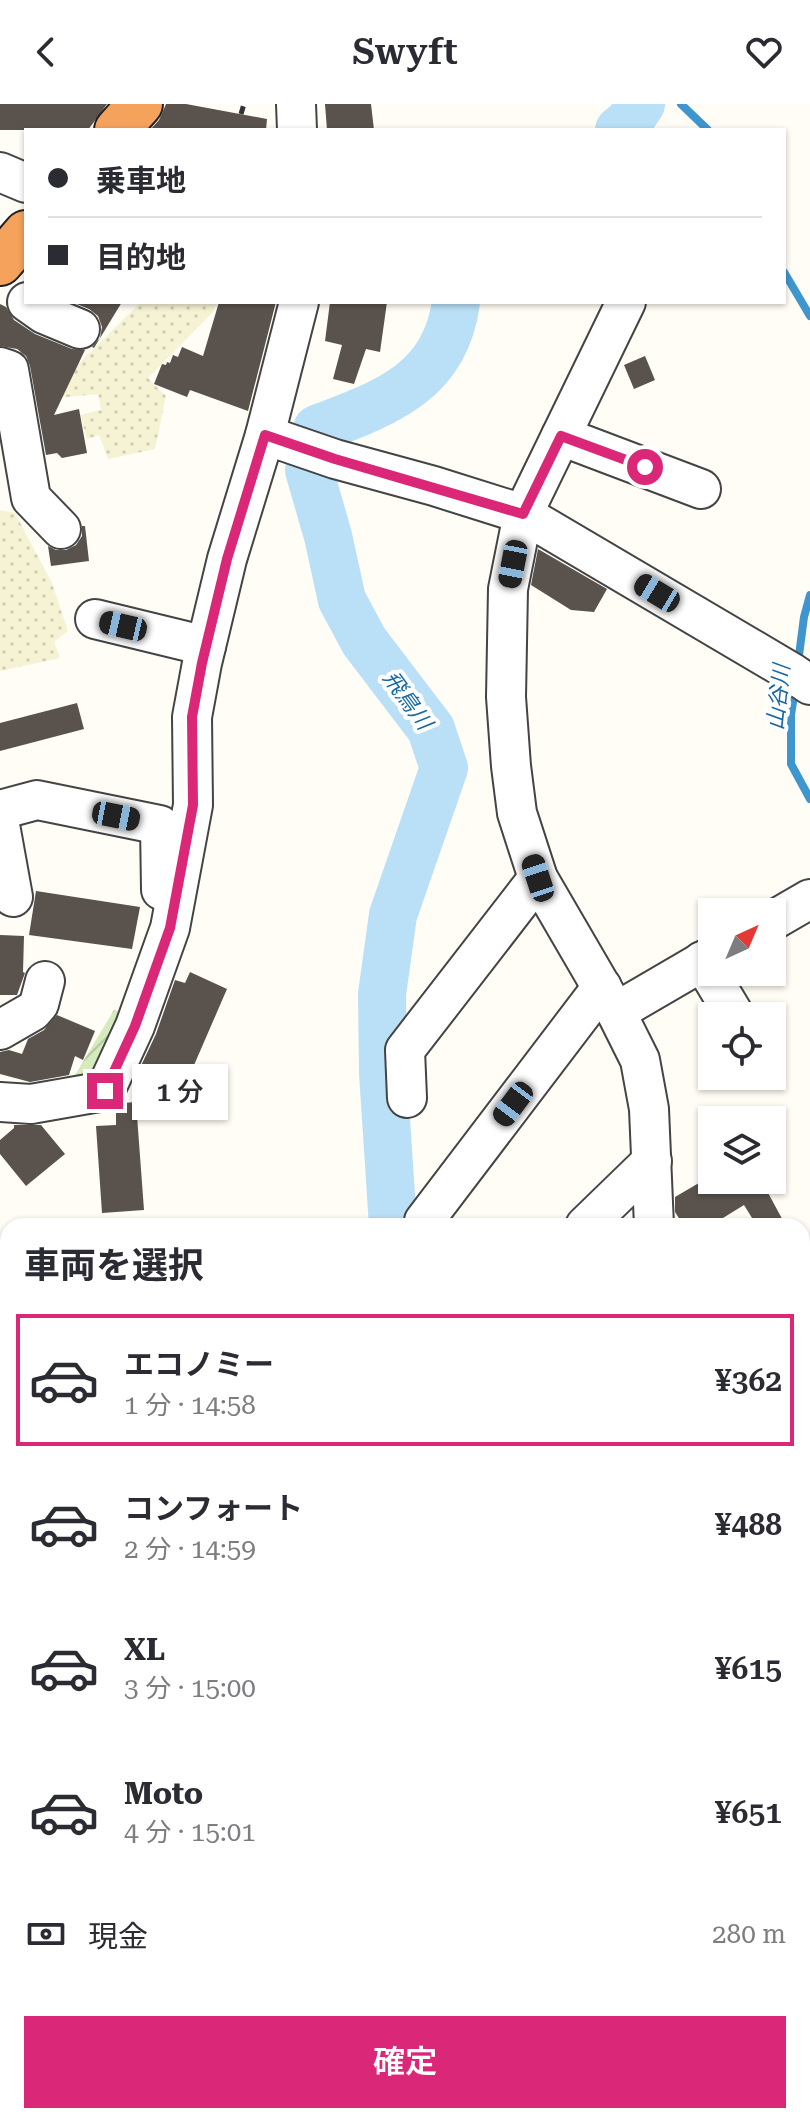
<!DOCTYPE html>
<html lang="ja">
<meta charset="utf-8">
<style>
:root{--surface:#fff;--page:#f7f7f7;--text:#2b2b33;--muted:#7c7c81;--line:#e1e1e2;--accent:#db2777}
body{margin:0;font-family:"Roboto Serif","Noto Sans JP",serif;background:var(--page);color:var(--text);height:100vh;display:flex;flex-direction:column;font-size:30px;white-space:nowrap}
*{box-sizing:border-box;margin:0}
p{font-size:26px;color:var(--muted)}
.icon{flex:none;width:44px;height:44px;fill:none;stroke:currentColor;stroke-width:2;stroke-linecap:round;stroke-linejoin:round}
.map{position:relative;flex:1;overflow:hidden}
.panel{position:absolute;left:0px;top:1114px;width:810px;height:906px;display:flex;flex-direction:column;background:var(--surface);border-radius:24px 24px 0 0;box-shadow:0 2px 6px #0004}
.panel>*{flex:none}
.banner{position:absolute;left:24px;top:24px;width:762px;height:176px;border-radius:0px;box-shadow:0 2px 6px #0004;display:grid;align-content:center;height:176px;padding:0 24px;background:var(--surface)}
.needle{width:52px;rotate:44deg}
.controls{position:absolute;left:698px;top:794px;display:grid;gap:16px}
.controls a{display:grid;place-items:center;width:88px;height:88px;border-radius:0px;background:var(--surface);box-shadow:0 2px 6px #0004;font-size:40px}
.end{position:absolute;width:36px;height:36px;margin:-18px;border:10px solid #db2777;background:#fff;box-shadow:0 0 0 4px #fff}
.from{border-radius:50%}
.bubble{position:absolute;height:56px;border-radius:0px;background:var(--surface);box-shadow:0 2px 6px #0004;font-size:26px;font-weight:600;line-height:56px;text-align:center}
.car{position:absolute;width:24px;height:48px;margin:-24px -12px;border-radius:10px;box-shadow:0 0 6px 2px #0007;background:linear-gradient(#222 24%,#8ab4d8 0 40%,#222 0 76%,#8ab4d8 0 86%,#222 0)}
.banner b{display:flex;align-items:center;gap:28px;height:76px;font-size:30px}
.banner b+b{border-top:2px solid var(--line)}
.banner i{width:20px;height:20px;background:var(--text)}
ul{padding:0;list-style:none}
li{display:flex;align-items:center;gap:24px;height:132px;margin:0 16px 12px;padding:0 8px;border:4px solid transparent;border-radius:0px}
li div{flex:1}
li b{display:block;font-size:30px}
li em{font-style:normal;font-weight:600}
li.selected{border-color:var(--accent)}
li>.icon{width:72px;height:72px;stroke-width:1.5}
h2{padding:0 24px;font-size:36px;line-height:96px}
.pay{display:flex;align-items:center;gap:20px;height:88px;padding:0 24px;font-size:30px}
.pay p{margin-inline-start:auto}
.cta{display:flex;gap:16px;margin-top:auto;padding:16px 24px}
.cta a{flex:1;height:92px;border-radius:0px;background:var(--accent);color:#fff;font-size:32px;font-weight:600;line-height:92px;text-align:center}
header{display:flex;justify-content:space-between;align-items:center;height:104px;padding:0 24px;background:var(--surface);font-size:36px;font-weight:600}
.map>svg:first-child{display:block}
.farmland{fill:url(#farmland-dots)}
.garden{fill:url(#garden-furrows)}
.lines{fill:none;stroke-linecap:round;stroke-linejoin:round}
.stream{stroke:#3f96cf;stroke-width:8}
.river{stroke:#b9e0f7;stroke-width:48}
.building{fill:#5a524d}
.minor-casing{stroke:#444;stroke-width:42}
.major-casing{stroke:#222;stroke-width:48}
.highway-casing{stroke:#222;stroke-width:48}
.path{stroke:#333;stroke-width:5;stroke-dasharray:8 4;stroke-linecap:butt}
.minor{stroke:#fff;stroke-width:38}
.major{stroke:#f9d66b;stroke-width:44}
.highway{stroke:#f5a25d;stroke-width:44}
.route{stroke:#db2777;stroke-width:10}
.labels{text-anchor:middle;stroke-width:8;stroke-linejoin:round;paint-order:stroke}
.water-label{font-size:22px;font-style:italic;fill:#1768a6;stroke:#fff}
</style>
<header><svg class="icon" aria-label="back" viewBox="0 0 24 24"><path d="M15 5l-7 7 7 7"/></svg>Swyft<svg class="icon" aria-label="heart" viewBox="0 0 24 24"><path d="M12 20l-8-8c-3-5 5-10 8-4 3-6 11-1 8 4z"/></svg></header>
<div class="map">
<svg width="810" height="2019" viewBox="0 0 810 2019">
<defs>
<pattern id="farmland-dots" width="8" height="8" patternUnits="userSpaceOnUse" patternTransform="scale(2)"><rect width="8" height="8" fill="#f6f3d4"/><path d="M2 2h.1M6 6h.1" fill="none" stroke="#d2cfb5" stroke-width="1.8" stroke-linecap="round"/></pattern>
<pattern id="garden-furrows" width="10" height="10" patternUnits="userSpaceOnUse" patternTransform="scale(2)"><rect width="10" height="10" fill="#d5ebbd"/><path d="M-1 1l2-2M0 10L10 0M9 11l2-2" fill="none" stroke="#b6c8a1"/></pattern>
</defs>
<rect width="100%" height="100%" fill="#fffdf5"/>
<g class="farmland">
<polygon points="141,198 217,198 213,208 148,274 166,292 155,345 108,355 99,331 87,335 80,311 101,306 98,290 56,294 53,285"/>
<polygon points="0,406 15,409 52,479 68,527 54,538 60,554 0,567"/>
</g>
<polygon class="garden" points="114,906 129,909 96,978 69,981"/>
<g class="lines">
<g class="stream">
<polyline points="681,0 708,26"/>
<polyline points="784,168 810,212"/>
<polyline points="798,559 804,513 810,491"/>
<polyline points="795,585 791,611 791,660 810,695"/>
</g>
<g class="river">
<polyline points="619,26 628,19 641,0"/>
<path d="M393,1122L383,969L382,890L393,811L444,664L431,625L364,537L342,496L328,432L309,366L317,325C385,299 445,279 456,198"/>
<polyline points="802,1877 810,1876"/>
<polyline points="333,2019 337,2012"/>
</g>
</g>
<g class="building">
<polygon points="0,0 107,0 88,26 0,26"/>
<polygon points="166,0 186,0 267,15 266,26 150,26 159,16"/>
<polygon points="325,0 371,0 374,26 327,26"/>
<polygon points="72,198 122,198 94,244 92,243 100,234 102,223 98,212 89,205"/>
<polygon points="219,198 276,198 248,307 190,286 187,293 154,280 162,260 166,261 167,258 170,259 173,251 178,253 182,243 203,252"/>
<polygon points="330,198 387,198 380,248 366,245 354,280 333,275 342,241 325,237"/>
<polygon points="0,200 6,203 14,216 35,230 72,245 85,246 54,311 79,305 87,349 62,354 57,349 46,351 30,262 26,252 17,245 0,242"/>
<polygon points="645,252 655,276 634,285 624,261"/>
<polygon points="82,422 85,422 89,457 51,462 48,442 56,446 66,446 76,441 82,432"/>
<polygon points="538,445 607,485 594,508 571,506 531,481"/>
<polygon points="77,599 84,625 0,647 0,619"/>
<polygon points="36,787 140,803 132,845 29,831"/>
<polygon points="0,831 24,832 23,868 25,869 17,891 0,891"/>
<polygon points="190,868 227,885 188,975 158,962 153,973 139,966 156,930 175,876 185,879"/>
<polygon points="57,911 95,927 83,956 75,952 69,971 30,978 0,970 0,948 9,946 22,950 28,935 44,926"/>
<polygon points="136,998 144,1106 102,1109 96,1022 116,1021 116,1006 123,999"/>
<polygon points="14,1021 41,1021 65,1050 26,1082 0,1050 0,1036 14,1024"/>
<polygon points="704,1076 761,1076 786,1122 757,1122 744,1101 710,1122 684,1122 675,1108 675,1093"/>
</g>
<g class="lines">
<defs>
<g id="minor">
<polyline points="296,0 297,26"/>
<polyline points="0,68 26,79"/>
<polyline points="27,198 44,210 80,225"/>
<polyline points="626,198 523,410 508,485 506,593 511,662 517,709 538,774 616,908 640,956 649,1005 654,1122"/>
<polyline points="0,263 9,266 31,394 61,425"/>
<polyline points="265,331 335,355 434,382 523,410 791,568 810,581"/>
<polyline points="561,332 701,385"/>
<polyline points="95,515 206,542"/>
<polyline points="0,706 37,696 160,721 161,786"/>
<polyline points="0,721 13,793"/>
<polyline points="772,817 810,795"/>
<polyline points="702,857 735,912"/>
<polyline points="616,908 712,852"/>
<polyline points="0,926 33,907 39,900 45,877"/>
<polyline points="407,994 405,946 538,774"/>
<polyline points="0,998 31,1000 105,987 135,922 170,824 193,701 192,613 202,559 227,455 265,331 299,198"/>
<polyline points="429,1122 424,1117 602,883"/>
<polyline points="585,1122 652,1057"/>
<polyline points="0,1736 8,1725"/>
<polyline points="171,2019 174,2012"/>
</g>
<polyline id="major" points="802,1172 810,1167"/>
<g id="highway">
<polyline points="117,26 140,0"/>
<polyline points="0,159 26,129"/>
<polyline points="0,1434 8,1440"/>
<polyline points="244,2012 244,2019"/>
</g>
</defs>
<use href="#minor" class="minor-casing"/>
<use href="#major" class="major-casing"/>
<use href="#highway" class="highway-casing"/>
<g class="path">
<polyline points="241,10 244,0"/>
<polyline points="0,1777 8,1794"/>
<polyline points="802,1852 810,1850"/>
<polyline points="0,1896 8,1864"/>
<polyline points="74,2019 74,2018"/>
</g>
<use href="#minor" class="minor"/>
<use href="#major" class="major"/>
<use href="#highway" class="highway"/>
</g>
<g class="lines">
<polyline class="route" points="105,987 135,922 170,824 193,701 192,613 202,559 227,455 265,331 335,355 523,410 561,332 645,363"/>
</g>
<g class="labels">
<g class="water-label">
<text transform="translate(778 593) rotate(-84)" y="8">山谷川</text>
<text transform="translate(408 596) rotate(54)" y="8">飛鳥川</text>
</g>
</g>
</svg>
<div class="controls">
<a><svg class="needle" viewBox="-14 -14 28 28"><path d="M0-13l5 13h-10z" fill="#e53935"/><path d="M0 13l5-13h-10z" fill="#7c7c81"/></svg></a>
<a><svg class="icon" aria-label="locate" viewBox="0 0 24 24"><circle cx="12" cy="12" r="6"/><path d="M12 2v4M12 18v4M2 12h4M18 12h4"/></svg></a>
<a><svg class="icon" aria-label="layers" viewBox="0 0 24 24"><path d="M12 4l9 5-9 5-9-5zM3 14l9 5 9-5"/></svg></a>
</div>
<i class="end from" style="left:645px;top:363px"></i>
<i class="end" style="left:105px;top:987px"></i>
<div class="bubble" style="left:132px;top:960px;width:96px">1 分</div>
<i class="car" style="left:513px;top:460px;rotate:191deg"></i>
<i class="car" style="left:657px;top:489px;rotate:301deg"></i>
<i class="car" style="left:123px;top:522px;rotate:283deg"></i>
<i class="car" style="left:116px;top:712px;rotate:101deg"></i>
<i class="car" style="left:538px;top:774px;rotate:342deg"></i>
<i class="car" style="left:513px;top:1000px;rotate:217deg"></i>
<div class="banner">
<b><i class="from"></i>乗車地</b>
<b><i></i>目的地</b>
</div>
<section class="panel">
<h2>車両を選択</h2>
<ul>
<li class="selected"><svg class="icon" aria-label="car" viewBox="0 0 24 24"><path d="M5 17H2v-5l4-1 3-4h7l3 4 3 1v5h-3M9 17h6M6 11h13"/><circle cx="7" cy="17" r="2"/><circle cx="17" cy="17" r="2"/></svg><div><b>エコノミー</b><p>1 分 · 14:58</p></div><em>¥362</em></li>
<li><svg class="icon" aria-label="car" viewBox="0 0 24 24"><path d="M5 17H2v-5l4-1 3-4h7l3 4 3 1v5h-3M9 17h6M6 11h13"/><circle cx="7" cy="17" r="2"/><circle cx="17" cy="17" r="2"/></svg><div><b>コンフォート</b><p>2 分 · 14:59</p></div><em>¥488</em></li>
<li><svg class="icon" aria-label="car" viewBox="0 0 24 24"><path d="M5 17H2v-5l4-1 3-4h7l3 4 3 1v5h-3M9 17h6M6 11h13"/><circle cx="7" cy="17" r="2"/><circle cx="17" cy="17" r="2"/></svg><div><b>XL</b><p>3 分 · 15:00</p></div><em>¥615</em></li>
<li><svg class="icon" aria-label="car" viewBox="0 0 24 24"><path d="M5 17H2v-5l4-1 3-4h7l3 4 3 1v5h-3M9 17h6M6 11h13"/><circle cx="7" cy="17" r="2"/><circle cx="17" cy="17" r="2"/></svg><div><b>Moto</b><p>4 分 · 15:01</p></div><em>¥651</em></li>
</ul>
<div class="pay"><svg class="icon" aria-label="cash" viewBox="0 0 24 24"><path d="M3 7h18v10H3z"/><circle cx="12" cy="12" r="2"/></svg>現金<p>280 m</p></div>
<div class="cta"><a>確定</a></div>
</section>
</div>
